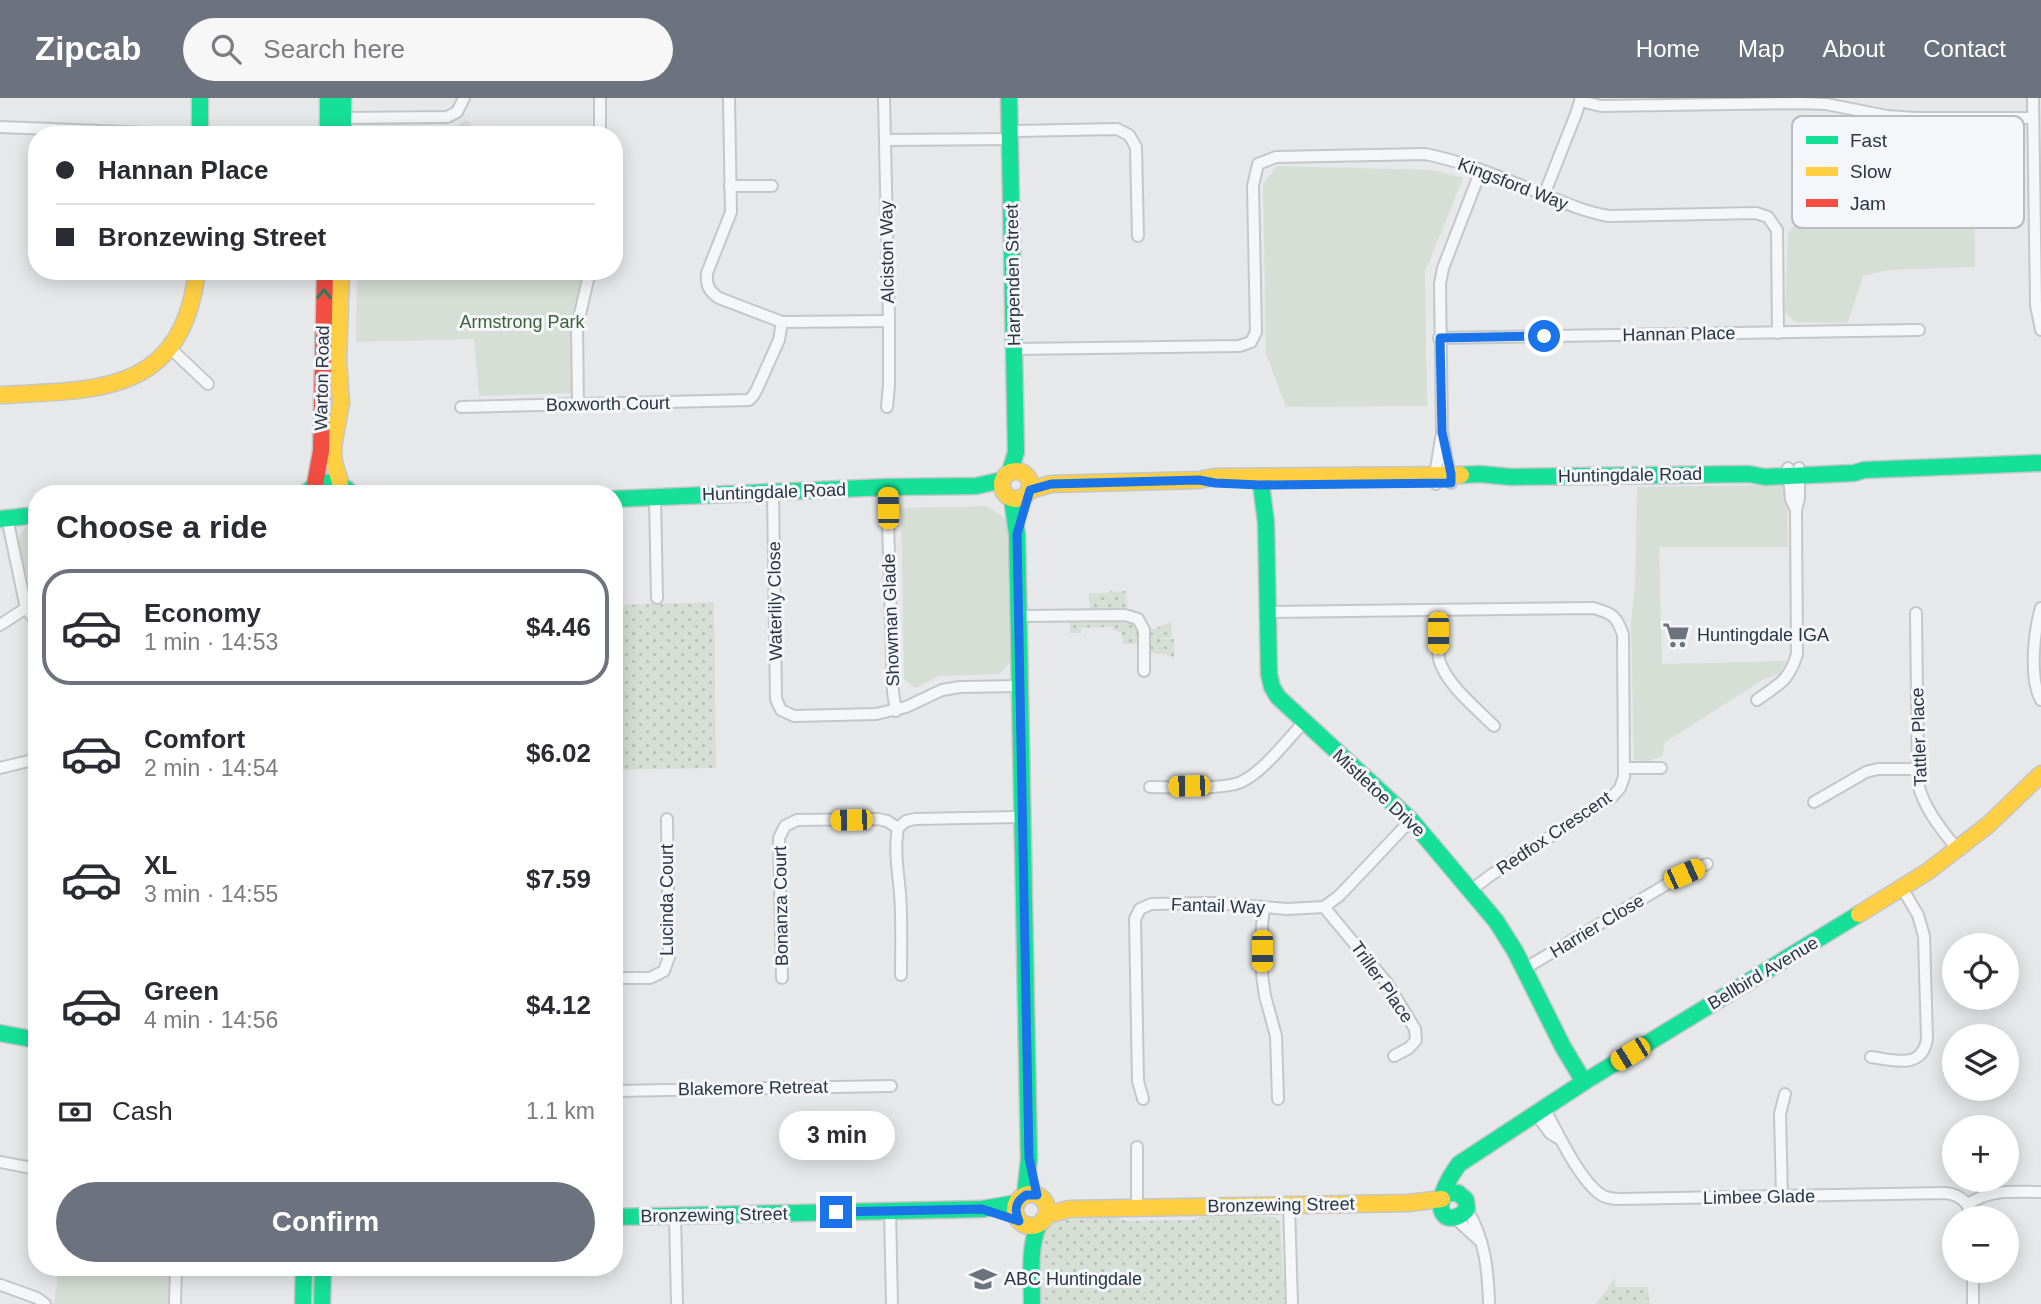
<!DOCTYPE html>
<meta charset="utf-8">
<style>
:root{--surface:#fff;--page:#f7f7f7;--text:#2b2b33;--muted:#7c7c81;--line:#e1e1e2;--accent:#6c737f}
body{margin:0;font-family:Helvetica,sans-serif;background:var(--page);color:var(--text);height:100vh;display:flex;flex-direction:column;font-size:26px;white-space:nowrap}
*{box-sizing:border-box;margin:0}
p{font-size:23px;color:var(--muted)}
.icon{flex:none;width:38px;height:38px;fill:none;stroke:currentColor;stroke-width:2;stroke-linecap:round;stroke-linejoin:round}
.map{position:relative;flex:1;overflow:hidden}
.drawer{position:absolute;left:28px;top:387px;width:595px;height:791px;display:flex;flex-direction:column;background:var(--surface);border-radius:28px;box-shadow:0 4px 18px #0003}
.drawer>*{flex:none}
.hud{position:absolute;left:28px;top:28px;width:595px;height:154px;border-radius:28px;box-shadow:0 4px 18px #0003;display:grid;align-content:center;height:154px;padding:0 28px;background:var(--surface)}
.controls{position:absolute;left:1942px;top:835px;display:grid;gap:14px}
.controls a{display:grid;place-items:center;width:77px;height:77px;border-radius:50%;background:var(--surface);box-shadow:0 4px 18px #0003;font-size:35px}
.end{position:absolute;width:32px;height:32px;margin:-16px;border:9px solid #1a73e8;background:#fff;box-shadow:0 0 0 4px #fff}
.from{border-radius:50%}
.bubble{position:absolute;height:49px;border-radius:24px;background:var(--surface);box-shadow:0 4px 18px #0003;font-size:23px;font-weight:700;line-height:49px;text-align:center}
.car{position:absolute;width:21px;height:42px;margin:-21px -10px;border-radius:9px;box-shadow:0 0 5px 2px #0007;background:linear-gradient(#f5c518 24%,#345 0 40%,#f5c518 0 76%,#345 0 86%,#f5c518 0)}
.hud b{display:flex;align-items:center;gap:24px;height:66px;font-size:26px}
.hud b+b{border-top:2px solid var(--line)}
.hud i{width:18px;height:18px;background:var(--text)}
ul{padding:0;list-style:none}
li{display:flex;align-items:center;gap:21px;height:116px;margin:0 14px 10px;padding:0 14px;border:4px solid transparent;border-radius:28px}
li div{flex:1}
li b{display:block;font-size:26px}
li em{font-style:normal;font-weight:700}
li.selected{border-color:var(--accent)}
li>.icon{width:63px;height:63px;stroke-width:1.5}
h2{padding:0 28px;font-size:32px;line-height:84px}
.pay{display:flex;align-items:center;gap:18px;height:77px;padding:0 28px;font-size:26px}
.pay p{margin-inline-start:auto}
.button{display:flex;gap:14px;margin-top:auto;padding:14px 28px}
.button a{flex:1;height:80px;border-radius:42px;background:var(--accent);color:#fff;font-size:28px;font-weight:700;line-height:80px;text-align:center}
header{display:flex;align-items:center;gap:42px;box-sizing:border-box;height:98px;padding:0 35px;background:var(--accent);color:#fff}
header strong{font-size:33px}
nav{display:flex;gap:38px;margin-inline-start:auto;font-size:24px}
.search{width:490px;height:63px;background:var(--page);display:flex;align-items:center;gap:18px;box-sizing:border-box;padding:0 24px;border-radius:38px;color:var(--muted);font-size:26px}
.map>svg:first-child{display:block}
.grass{fill:url(#grass-dots)}
.park{fill:#d6ded6}
.lines{fill:none;stroke-linecap:round;stroke-linejoin:round}
.street-casing{stroke:#c4c6c8;stroke-width:14}
.fast-casing{stroke:#c4c6c8;stroke-width:19}
.slow-casing{stroke:#c4c6c8;stroke-width:19}
.jam-casing{stroke:#c4c6c8;stroke-width:19}
.street{stroke:#f5f6f7;stroke-width:10}
.fast{stroke:#16e098;stroke-width:16}
.slow{stroke:#ffcf43;stroke-width:16}
.jam{stroke:#f24e42;stroke-width:16}
.oneway{stroke:#22816a}
.route{stroke:#1a73e8;stroke-width:9}
.labels{text-anchor:middle;stroke-width:6;stroke-linejoin:round;paint-order:stroke}
.street-label{font-size:18px;fill:#2b3445;stroke:#f4f6f9}
.park-label{font-size:18px;fill:#3f6138;stroke:#f4f6f9}
.poi-label{font-size:18px;fill:#2b3445;stroke:#f4f6f9;text-anchor:start}
.key{fill:#f4f6f9;stroke:#b8bcc3;stroke-width:2}
.key-label{font-size:19px;fill:#2b3445}
</style>
<header>
<strong>Zipcab</strong>
<div class="search"><svg class="icon" aria-label="search" viewBox="0 0 24 24"><circle cx="10" cy="10" r="6"/><path d="M15 15l6 6"/></svg>Search here</div>
<nav><a>Home</a><a>Map</a><a>About</a><a>Contact</a></nav>
</header>
<div class="map">
<svg width="2041" height="1206" viewBox="0 0 2041 1206">
<defs>
<pattern id="grass-dots" width="8" height="8" patternUnits="userSpaceOnUse" patternTransform="scale(1.75)"><rect width="8" height="8" fill="#d6ded6"/><path d="M2 2h.1M6 6h.1" fill="none" stroke="#b8bfb9" stroke-width="1.8" stroke-linecap="round"/></pattern>
</defs>
<rect width="100%" height="100%" fill="#e6e8ea"/>
<g class="grass">
<polygon points="1110,491 1112,494 1126,493 1128,509 1125,511 1090,512 1089,495 1110,495"/>
<polygon points="714,504 716,670 614,672 614,507"/>
<polygon points="1126,521 1135,525 1139,533 1139,546 1123,546 1121,534 1113,532 1112,529 1081,530 1081,535 1070,535 1070,522"/>
<polygon points="1171,524 1172,540 1156,541 1174,541 1174,561 1165,556 1149,555 1148,533"/>
<polygon points="1205,1117 1275,1119 1280,1124 1285,1206 1041,1206 1041,1145 1046,1126 1052,1123 1112,1118 1126,1123 1193,1122"/>
<polygon points="1615,1180 1615,1189 1648,1189 1649,1206 1596,1206"/>
</g>
<g class="park">
<polygon points="466,22 477,32 590,32 590,37 413,37 413,32 453,31"/>
<polygon points="1883,33 1973,36 1975,169 1888,172 1863,178 1848,225 1795,224 1785,214 1788,136 1798,122 1886,103"/>
<polygon points="1277,68 1433,72 1463,80 1425,174 1427,308 1286,309 1266,256 1263,86"/>
<polygon points="357,173 584,173 573,216 571,295 479,298 474,241 356,244"/>
<polygon points="1781,387 1787,395 1788,449 1659,449 1662,566 1786,563 1780,576 1764,581 1665,644 1662,658 1646,664 1634,662 1631,525 1635,488 1637,389"/>
<polygon points="987,408 1007,422 1010,564 1000,576 939,578 915,590 904,581 901,410"/>
<polygon points="26,429 37,429 37,505 32,500 18,444 20,437"/>
<polygon points="59,1169 172,1169 171,1206 54,1206"/>
</g>
<g class="lines">
<defs>
<g id="street">
<polyline points="600,0 600,37"/>
<path d="M729,0L731,114L707,175C706,188 709,193 719,200L782,224L889,223"/>
<polyline points="884,0 889,223 889,287 887,309"/>
<polyline points="2033,0 2036,207 2041,232"/>
<polyline points="1580,3 1601,8 1801,5 1826,6 1887,18 1916,20 2033,20"/>
<polyline points="343,20 447,19 457,14 464,0"/>
<polyline points="0,29 200,37"/>
<polyline points="1010,33 1117,31 1129,37 1136,49 1138,138"/>
<polyline points="885,42 1010,41"/>
<polyline points="730,88 772,88"/>
<polyline points="1544,97 1576,16 1581,0"/>
<polyline points="1439,240 1919,232"/>
<polyline points="170,250 208,286"/>
<path d="M1014,251L1239,248L1251,244L1256,234L1253,88L1258,66L1276,59L1425,56C1466,64 1504,81 1543,96C1565,105 1585,114 1609,118L1756,115L1768,119L1777,132L1778,235"/>
<polyline points="578,307 577,229 590,173"/>
<polyline points="461,309 749,302 753,298 757,291 779,242 782,224"/>
<polyline points="1788,370 1791,401 1796,412"/>
<polyline points="1451,385 1442,334 1440,186 1443,170 1481,72"/>
<polyline points="1436,386 1435,377 1441,340"/>
<polyline points="887,389 893,594 896,613"/>
<polyline points="773,394 776,601 781,612 794,618 876,616 906,609 942,592 960,589 1020,588"/>
<polyline points="655,399 657,500"/>
<polyline points="7,420 26,510 37,525"/>
<path d="M2041,510C2034,533 2029,581 2041,602"/>
<path d="M1438,512C1438,527 1436,545 1439,561C1445,585 1476,610 1494,628"/>
<path d="M1268,514L1593,510C1612,515 1617,518 1623,537L1624,679L1620,690L1613,698L1491,777L1471,792"/>
<path d="M1916,515L1918,686C1925,712 1941,731 1957,751"/>
<polyline points="1019,518 1125,517 1138,521 1144,532 1144,573"/>
<polyline points="0,527 26,510"/>
<path d="M1757,602C1779,586 1789,583 1797,556L1796,412L1799,400V370"/>
<polyline points="0,670 37,661"/>
<polyline points="1625,670 1661,670"/>
<path d="M1150,689C1171,689 1224,692 1241,684C1262,675 1288,641 1304,624"/>
<polyline points="1814,704 1866,674 1878,671 1918,671"/>
<path d="M898,730C894,752 898,773 900,795C902,822 901,850 901,877"/>
<polyline points="1264,809 1262,828 1262,877 1265,898 1276,938 1278,1001"/>
<polyline points="1324,809 1387,885 1415,931 1416,942 1409,950 1394,958"/>
<polyline points="1524,871 1684,776 1707,766"/>
<polyline points="614,880 650,880 664,873 669,859 667,721"/>
<polyline points="782,880 779,740 785,728 797,722 878,721 887,723 898,730 906,723 915,721 1023,719"/>
<path d="M1871,959C1894,962 1922,972 1927,941L1924,838L1918,817L1902,790"/>
<polyline points="614,993 891,988"/>
<polyline points="1143,1001 1138,983 1135,821 1140,811 1151,806 1215,805 1287,811 1324,809 1339,798 1411,722"/>
<path d="M1544,1010C1557,1033 1578,1080 1600,1096C1605,1100 1614,1101 1621,1101L1946,1095C1961,1097 1970,1105 1971,1120"/>
<polyline points="1536,1016 1550,1035 1558,1040"/>
<polyline points="1137,1049 1137,1109"/>
<polyline points="0,1064 37,1071"/>
<polyline points="1782,1099 1780,1016 1785,996"/>
<polyline points="1289,1106 1292,1206"/>
<path d="M1968,1106C1993,1090 2013,1094 2041,1094"/>
<path d="M1467,1111C1485,1142 1488,1170 1489,1206"/>
<polyline points="890,1113 892,1206"/>
<polyline points="675,1117 677,1206"/>
<polyline points="1456,1121 1479,1142"/>
<polyline points="1973,1172 1973,1206"/>
<polyline points="1,1187 37,1200 45,1206"/>
<polyline points="175,1206 176,1169"/>
</g>
<g id="fast">
<polyline points="200,0 200,37"/>
<polyline points="328,0 328,37"/>
<polyline points="343,0 343,37"/>
<polyline points="1009,0 1016,354 1010,374"/>
<polyline points="1461,377 1480,376 1511,379 1749,376 1765,379 1854,375 1864,372 2041,365"/>
<polyline points="1260,379 1266,424 1269,576 1272,589 1278,599 1411,722 1496,823 1515,853 1563,949 1584,984"/>
<path d="M305,396C320,380 337,381 353,396"/>
<polyline points="614,401 887,389 976,388 1003,382"/>
<polyline points="1012,401 1017,436 1029,1061 1025,1097"/>
<polyline points="0,421 37,417"/>
<polyline points="0,935 37,942"/>
<path d="M1444,1098L1449,1095H1458L1466,1102L1467,1111C1460,1120 1443,1126 1441,1109C1440,1095 1451,1077 1459,1066L1584,984L1859,816"/>
<polyline points="614,1119 982,1111 1017,1105"/>
<polyline points="303,1206 304,1169"/>
<polyline points="322,1206 323,1169"/>
<path d="M1032,1206C1032,1179 1028,1151 1039,1126"/>
</g>
<g id="slow">
<path d="M0,297C100,292 182,296 197,173"/>
<circle cx="1016" cy="387" r="14"/>
<polyline points="340,384 334,364 333,349 341,305 338,263 341,173"/>
<polyline points="1030,392 1051,386 1199,382 1214,379 1461,377"/>
<polyline points="1859,816 1927,774 1988,727 2041,676"/>
<circle cx="1031" cy="1112" r="16"/>
<polyline points="1047,1117 1069,1111 1408,1105 1442,1101"/>
</g>
<polyline id="jam" points="315,386 321,353 325,173"/>
</defs>
<use href="#street" class="street-casing"/>
<use href="#fast" class="fast-casing"/>
<use href="#slow" class="slow-casing"/>
<use href="#jam" class="jam-casing"/>
<use href="#street" class="street"/>
<use href="#fast" class="fast"/>
<use href="#slow" class="slow"/>
<use href="#jam" class="jam"/>
</g>
<defs><path id="oneway-chevron" d="M-2-3.5L2.5 0L-2 3.5" fill="none" stroke-width="1.6" stroke-linecap="round" stroke-linejoin="round" transform="scale(1.75)"/></defs>
<use class="oneway" href="#oneway-chevron" transform="translate(324 196) rotate(-89)"/>
<g class="lines">
<path class="route" d="M836,1114L982,1111L1019,1123C1014,1112 1015,1104 1026,1097H1037L1029,1060L1017,436L1030,392L1051,386L1199,382L1215,385L1260,387L1451,385V376L1442,334L1440,240L1544,238"/>
</g>
<defs>
<symbol id="supermarket-bare" viewBox="-9 -9 18 18"><path d="M-6-5.5h2.5l.6 2H6L4.5 2H-2.5L-4.4-4H-6ZM-1.5 3.2a1.3 1.3 0 1 0 .1 0ZM3 3.2a1.3 1.3 0 1 0 .1 0Z" fill="#6c737f" stroke="#f4f6f9" stroke-width="2.5" paint-order="stroke"/></symbol>
<symbol id="school-bare" viewBox="-9 -9 18 18"><path d="M0-5L7-2L0 1L-7-2ZM-4 1L0 2.5L4 1V4Q0 6-4 4Z" fill="#6c737f" stroke="#f4f6f9" stroke-width="2.5" paint-order="stroke"/></symbol>
</defs>
<g fill-rule="evenodd">
<use href="#supermarket-bare" x="1657" y="518" width="38" height="38"/>
<use href="#school-bare" x="964" y="1162" width="38" height="38"/>
</g>
<g class="labels">
<g class="street-label">
<text transform="translate(1513 86) rotate(21)" y="6">Kingsford Way</text>
<text transform="translate(887 154) rotate(-91)" y="6">Alciston Way</text>
<text transform="translate(1013 177) rotate(-91)" y="6">Harpenden Street</text>
<text transform="translate(1679 236) rotate(-1)" y="6">Hannan Place</text>
<text transform="translate(322 280) rotate(-89)" y="6">Warton Road</text>
<text transform="translate(608 306) rotate(-1)" y="6">Boxworth Court</text>
<text transform="translate(1630 377) rotate(-1)" y="6">Huntingdale Road</text>
<text transform="translate(774 394) rotate(-2)" y="6">Huntingdale Road</text>
<text transform="translate(775 503) rotate(-91)" y="6">Waterlily Close</text>
<text transform="translate(891 522) rotate(-92)" y="6">Showman Glade</text>
<text transform="translate(1919 639) rotate(-92)" y="6">Tattler Place</text>
<text transform="translate(1379 695) rotate(43)" y="6">Mistletoe Drive</text>
<text transform="translate(1554 735) rotate(-34)" y="6">Redfox Crescent</text>
<text transform="translate(667 802) rotate(-90)" y="6">Lucinda Court</text>
<text transform="translate(781 808) rotate(-91)" y="6">Bonanza Court</text>
<text transform="translate(1218 808) rotate(2)" y="6">Fantail Way</text>
<text transform="translate(1597 828) rotate(-31)" y="6">Harrier Close</text>
<text transform="translate(1763 875) rotate(-31)" y="6">Bellbird Avenue</text>
<text transform="translate(1382 884) rotate(55)" y="6">Triller Place</text>
<text transform="translate(753 990) rotate(-1)" y="6">Blakemore Retreat</text>
<text transform="translate(1759 1099) rotate(-1)" y="6">Limbee Glade</text>
<text transform="translate(1281 1107) rotate(-1)" y="6">Bronzewing Street</text>
<text transform="translate(714 1117) rotate(-1)" y="6">Bronzewing Street</text>
</g>
<g class="park-label">
<text x="522" y="230">Armstrong Park</text>
</g>
<g class="poi-label">
<text x="1697" y="543">Huntingdale IGA</text>
<text x="1004" y="1187">ABC Huntingdale</text>
</g>
</g>
<rect x="1792" y="18" width="232" height="112" rx="10" class="key"/>
<rect x="1806" y="38" width="32" height="8" fill="#16e098"/>
<rect x="1806" y="69" width="32" height="9" fill="#ffcf43"/>
<rect x="1806" y="101" width="32" height="8" fill="#f24e42"/>
<g class="key-label">
<text x="1850" y="49">Fast</text>
<text x="1850" y="80">Slow</text>
<text x="1850" y="112">Jam</text>
</g>
</svg>
<div class="controls">
<a><svg class="icon" aria-label="locate" viewBox="0 0 24 24"><circle cx="12" cy="12" r="6"/><path d="M12 2v4M12 18v4M2 12h4M18 12h4"/></svg></a>
<a><svg class="icon" aria-label="layers" viewBox="0 0 24 24"><path d="M12 4l9 5-9 5-9-5zM3 14l9 5 9-5"/></svg></a>
<a>+</a>
<a>−</a>
</div>
<i class="end from" style="left:1544px;top:238px"></i>
<i class="end" style="left:836px;top:1114px"></i>
<div class="bubble" style="left:779px;top:1013px;width:116px">3 min</div>
<i class="car" style="left:888px;top:410px;rotate:359deg"></i>
<i class="car" style="left:1438px;top:535px;rotate:180deg"></i>
<i class="car" style="left:1189px;top:688px;rotate:269deg"></i>
<i class="car" style="left:851px;top:722px;rotate:269deg"></i>
<i class="car" style="left:1684px;top:776px;rotate:66deg"></i>
<i class="car" style="left:1262px;top:853px;rotate:180deg"></i>
<i class="car" style="left:1630px;top:956px;rotate:239deg"></i>
<div class="hud">
<b><i class="from"></i>Hannan Place</b>
<b><i></i>Bronzewing Street</b>
</div>
<section class="drawer">
<h2>Choose a ride</h2>
<ul>
<li class="selected"><svg class="icon" aria-label="car" viewBox="0 0 24 24"><path d="M5 17H2v-5l4-1 3-4h7l3 4 3 1v5h-3M9 17h6M6 11h13"/><circle cx="7" cy="17" r="2"/><circle cx="17" cy="17" r="2"/></svg><div><b>Economy</b><p>1 min · 14:53</p></div><em>$4.46</em></li>
<li><svg class="icon" aria-label="car" viewBox="0 0 24 24"><path d="M5 17H2v-5l4-1 3-4h7l3 4 3 1v5h-3M9 17h6M6 11h13"/><circle cx="7" cy="17" r="2"/><circle cx="17" cy="17" r="2"/></svg><div><b>Comfort</b><p>2 min · 14:54</p></div><em>$6.02</em></li>
<li><svg class="icon" aria-label="car" viewBox="0 0 24 24"><path d="M5 17H2v-5l4-1 3-4h7l3 4 3 1v5h-3M9 17h6M6 11h13"/><circle cx="7" cy="17" r="2"/><circle cx="17" cy="17" r="2"/></svg><div><b>XL</b><p>3 min · 14:55</p></div><em>$7.59</em></li>
<li><svg class="icon" aria-label="car" viewBox="0 0 24 24"><path d="M5 17H2v-5l4-1 3-4h7l3 4 3 1v5h-3M9 17h6M6 11h13"/><circle cx="7" cy="17" r="2"/><circle cx="17" cy="17" r="2"/></svg><div><b>Green</b><p>4 min · 14:56</p></div><em>$4.12</em></li>
</ul>
<div class="pay"><svg class="icon" aria-label="cash" viewBox="0 0 24 24"><path d="M3 7h18v10H3z"/><circle cx="12" cy="12" r="2"/></svg>Cash<p>1.1 km</p></div>
<div class="button"><a>Confirm</a></div>
</section>
</div>
